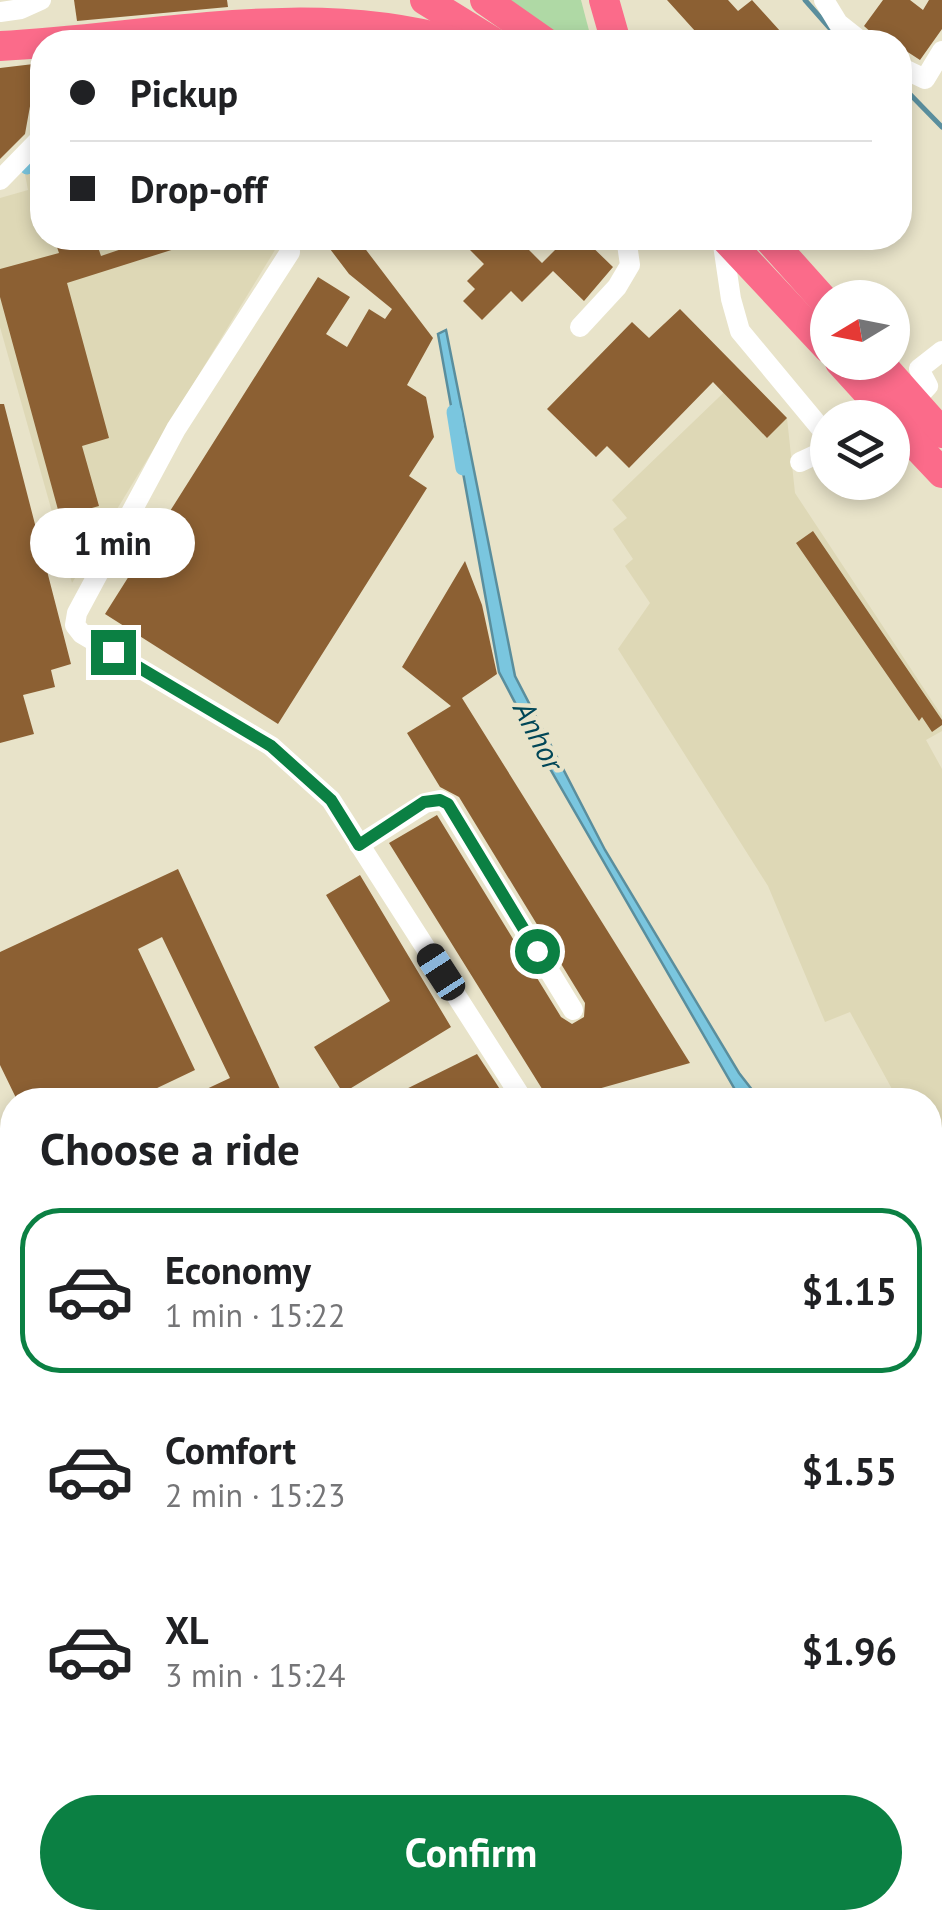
<!DOCTYPE html>
<meta charset="utf-8">
<style>
:root{--surface:#fff;--page:#f6f6f6;--text:#202124;--muted:#757577;--line:#e0e0e0;--accent:#0b8043}
body{margin:0;font-family:"PT Sans",sans-serif;background:var(--page);color:var(--text);height:100vh;display:flex;flex-direction:column;font-size:38px;white-space:nowrap}
*{box-sizing:border-box;margin:0}
p{font-size:32px;color:var(--muted)}
.icon{flex:none;width:55px;height:55px;fill:none;stroke:currentColor;stroke-width:2;stroke-linecap:round;stroke-linejoin:round}
.map{position:relative;flex:1;overflow:hidden}
.details{position:absolute;left:0px;top:1088px;width:942px;height:842px;display:flex;flex-direction:column;background:var(--surface);border-radius:40px 40px 0 0;box-shadow:0 5px 15px #0003}
.details>*{flex:none}
.top-card{position:absolute;left:30px;top:30px;width:882px;height:220px;border-radius:40px;box-shadow:0 5px 15px #0003;display:grid;align-content:center;height:220px;padding:0 40px;background:var(--surface)}
.needle{width:65px;rotate:260deg}
.tools{position:absolute;left:810px;top:280px;display:grid;gap:20px}
.tools a{display:grid;place-items:center;width:100px;height:100px;border-radius:50%;background:var(--surface);box-shadow:0 5px 15px #0003;font-size:50px}
.end{position:absolute;width:45px;height:45px;margin:-22px;border:12px solid #0b8043;background:#fff;box-shadow:0 0 0 5px #fff}
.from{border-radius:50%}
.bubble{position:absolute;height:70px;border-radius:35px;background:var(--surface);box-shadow:0 5px 15px #0003;font-size:32px;font-weight:600;line-height:70px;text-align:center}
.car{position:absolute;width:30px;height:60px;margin:-30px -15px;border-radius:12px;box-shadow:0 0 8px 2px #0007;background:linear-gradient(#222 24%,#8ab4d8 0 40%,#222 0 76%,#8ab4d8 0 86%,#222 0)}
.top-card b{display:flex;align-items:center;gap:35px;height:95px;font-size:38px}
.top-card b+b{border-top:2px solid var(--line)}
.top-card i{width:25px;height:25px;background:var(--text)}
ul{padding:0;list-style:none}
li{display:flex;align-items:center;gap:30px;height:165px;margin:0 20px 15px;padding:0 20px;border:5px solid transparent;border-radius:40px}
li div{flex:1}
li b{display:block;font-size:38px}
li em{font-style:normal;font-weight:600}
li.active{border-color:var(--accent)}
li>.icon{width:90px;height:90px;stroke-width:1.5}
h2{padding:0 40px;font-size:45px;line-height:120px}
.cta{display:flex;gap:20px;margin-top:auto;padding:20px 40px}
.cta a{flex:1;height:115px;border-radius:60px;background:var(--accent);color:#fff;font-size:40px;font-weight:600;line-height:115px;text-align:center}
.map>svg:first-child{display:block}
.built{fill:#ded8b6}
.green{fill:#afd9a5}
.water{fill:#7ac6df;stroke:#5a8e9d;stroke-width:2.5}
.lines{fill:none;stroke-linecap:round;stroke-linejoin:round}
.stream{stroke:#5a8e9d;stroke-width:5}
.canal{stroke:#7ac6df;stroke-width:15}
.building{fill:#8c6033}
.minor{stroke:#fff;stroke-width:20}
.highway{stroke:#fb6b8a;stroke-width:30}
.route{stroke:#0b8043;stroke-width:12}
.labels{text-anchor:middle;stroke-width:9;stroke-linejoin:round;paint-order:stroke}
.water-label{font-size:30px;font-style:italic;fill:#004657;stroke:#e8e3c9}
</style>
<div class="map">
<svg width="942" height="1928" viewBox="0 0 942 1928">
<rect width="100%" height="100%" fill="#e8e3c9"/>
<g class="built">
<polygon points="42,135 42,238 280,238 281,240 72,583 0,327 0,198 28,190 21,153"/>
<polygon points="743,374 787,418 795,493 942,716 942,731 926,740 942,769 942,1179 930,1158 930,1100 898,1100 850,1012 825,1022 768,886 618,649 650,603 625,566 633,559 613,529 627,518 612,500"/>
<polygon points="12,1278 12,1555 0,1562 0,1285"/>
<polygon points="930,1484 942,1501 942,1928 583,1928 579,1918 930,1918"/>
</g>
<polygon class="green" points="510,0 581,0 592,42 569,42"/>
<polygon class="water" points="446,330 515,676 605,850 739,1073 760,1100 741,1100 545,760 499,672 438,334"/>
<g class="lines">
<g class="stream">
<polyline points="805,0 842,42"/>
<polyline points="900,84 942,127"/>
</g>
<g class="canal">
<polyline points="27,167 42,150"/>
<polyline points="454,412 463,468"/>
</g>
</g>
<g class="building">
<polygon points="74,0 227,0 228,7 77,21"/>
<polygon points="667,0 728,0 738,11 752,0 790,42 705,42"/>
<polygon points="883,0 910,0 923,10 929,0 942,0 942,29 920,60 900,47 900,42 882,42 864,26"/>
<polygon points="42,63 42,79 34,84 25,134 0,159 0,68"/>
<polygon points="54,238 95,238 101,256 154,238 203,240 67,283 109,438 82,446 99,506 60,517 0,297 0,269 59,253"/>
<polygon points="332,238 357,238 433,338 407,385 426,397 434,437 409,476 427,488 278,724 105,614 318,277 350,297 326,334 347,347 369,309 385,319 392,309 349,274 327,245"/>
<polygon points="458,238 517,238 542,263 567,238 583,238 613,267 584,301 553,271 522,302 511,291 482,320 463,301 475,289 467,281 484,264"/>
<polygon points="680,309 787,418 767,438 713,382 629,468 607,446 596,457 547,409 632,322 649,338"/>
<polygon points="0,404 4,404 71,664 51,670 55,687 23,695 34,734 0,743"/>
<polygon points="813,531 942,720 942,725 932,732 922,717 919,721 796,543"/>
<polygon points="465,561 482,605 497,674 462,698 690,1063 559,1100 549,1100 389,843 437,815 561,1017 572,1024 584,1017 585,1003 459,797 440,787 407,733 451,706 402,667"/>
<polygon points="178,869 285,1100 183,1100 230,1078 162,937 138,949 195,1070 132,1100 17,1100 0,1065 0,952"/>
<polygon points="360,875 451,1027 343,1093 314,1047 390,1001 326,895"/>
<polygon points="477,1054 507,1100 384,1100"/>
<polygon points="0,1127 12,1153 12,1248 0,1254"/>
</g>
<g class="lines">
<g class="minor">
<polyline points="824,0 838,23 862,42"/>
<polyline points="0,12 21,9 41,0"/>
<polyline points="900,67 925,79 942,51"/>
<polyline points="0,180 42,137"/>
<polyline points="289,238 290,252 176,429 77,613 75,625 82,634 271,746 331,800 523,1100"/>
<polyline points="722,238 731,299 740,331 828,437"/>
<polyline points="580,327 617,287 630,265 627,244 633,238"/>
<polyline points="914,401 928,386 919,369 942,351"/>
<polyline points="800,462 828,449"/>
<polyline points="359,845 425,803 440,800 447,804 573,1010"/>
<polyline points="0,1671 12,1720"/>
<polyline points="70,1918 75,1928"/>
<polyline points="828,1918 831,1928"/>
</g>
<g class="highway">
<polyline points="425,0 493,42"/>
<polyline points="485,0 545,42"/>
<polyline points="604,0 616,42"/>
<path d="M0,46C151,38 309,0 454,42"/>
<polyline points="725,238 828,348"/>
<polyline points="768,238 828,305"/>
<polyline points="840,362 891,418"/>
<polyline points="879,362 942,433"/>
<polyline points="892,420 942,473"/>
</g>
</g>
<g class="lines">
<polyline class="route" points="113,652 271,746 331,800 359,845 424,802 440,800 448,804 537,951"/>
</g>
<g class="labels">
<g class="water-label">
<text transform="translate(538 736) rotate(63)" y="10">Anhor</text>
</g>
</g>
</svg>
<div class="tools">
<a><svg class="needle" viewBox="-14 -14 28 28"><path d="M0-13l5 13h-10z" fill="#e53935"/><path d="M0 13l5-13h-10z" fill="#757577"/></svg></a>
<a><svg class="icon" aria-label="layers" viewBox="0 0 24 24"><path d="M12 4l9 5-9 5-9-5zM3 14l9 5 9-5"/></svg></a>
</div>
<i class="end from" style="left:537px;top:951px"></i>
<i class="end" style="left:113px;top:652px"></i>
<div class="bubble" style="left:30px;top:508px;width:165px">1 min</div>
<i class="car" style="left:441px;top:972px;rotate:327deg"></i>
<div class="top-card">
<b><i class="from"></i>Pickup</b>
<b><i></i>Drop-off</b>
</div>
<section class="details">
<h2>Choose a ride</h2>
<ul>
<li class="active"><svg class="icon" aria-label="car" viewBox="0 0 24 24"><path d="M5 17H2v-5l4-1 3-4h7l3 4 3 1v5h-3M9 17h6M6 11h13"/><circle cx="7" cy="17" r="2"/><circle cx="17" cy="17" r="2"/></svg><div><b>Economy</b><p>1 min · 15:22</p></div><em>$1.15</em></li>
<li><svg class="icon" aria-label="car" viewBox="0 0 24 24"><path d="M5 17H2v-5l4-1 3-4h7l3 4 3 1v5h-3M9 17h6M6 11h13"/><circle cx="7" cy="17" r="2"/><circle cx="17" cy="17" r="2"/></svg><div><b>Comfort</b><p>2 min · 15:23</p></div><em>$1.55</em></li>
<li><svg class="icon" aria-label="car" viewBox="0 0 24 24"><path d="M5 17H2v-5l4-1 3-4h7l3 4 3 1v5h-3M9 17h6M6 11h13"/><circle cx="7" cy="17" r="2"/><circle cx="17" cy="17" r="2"/></svg><div><b>XL</b><p>3 min · 15:24</p></div><em>$1.96</em></li>
</ul>
<div class="cta"><a>Confirm</a></div>
</section>
</div>
